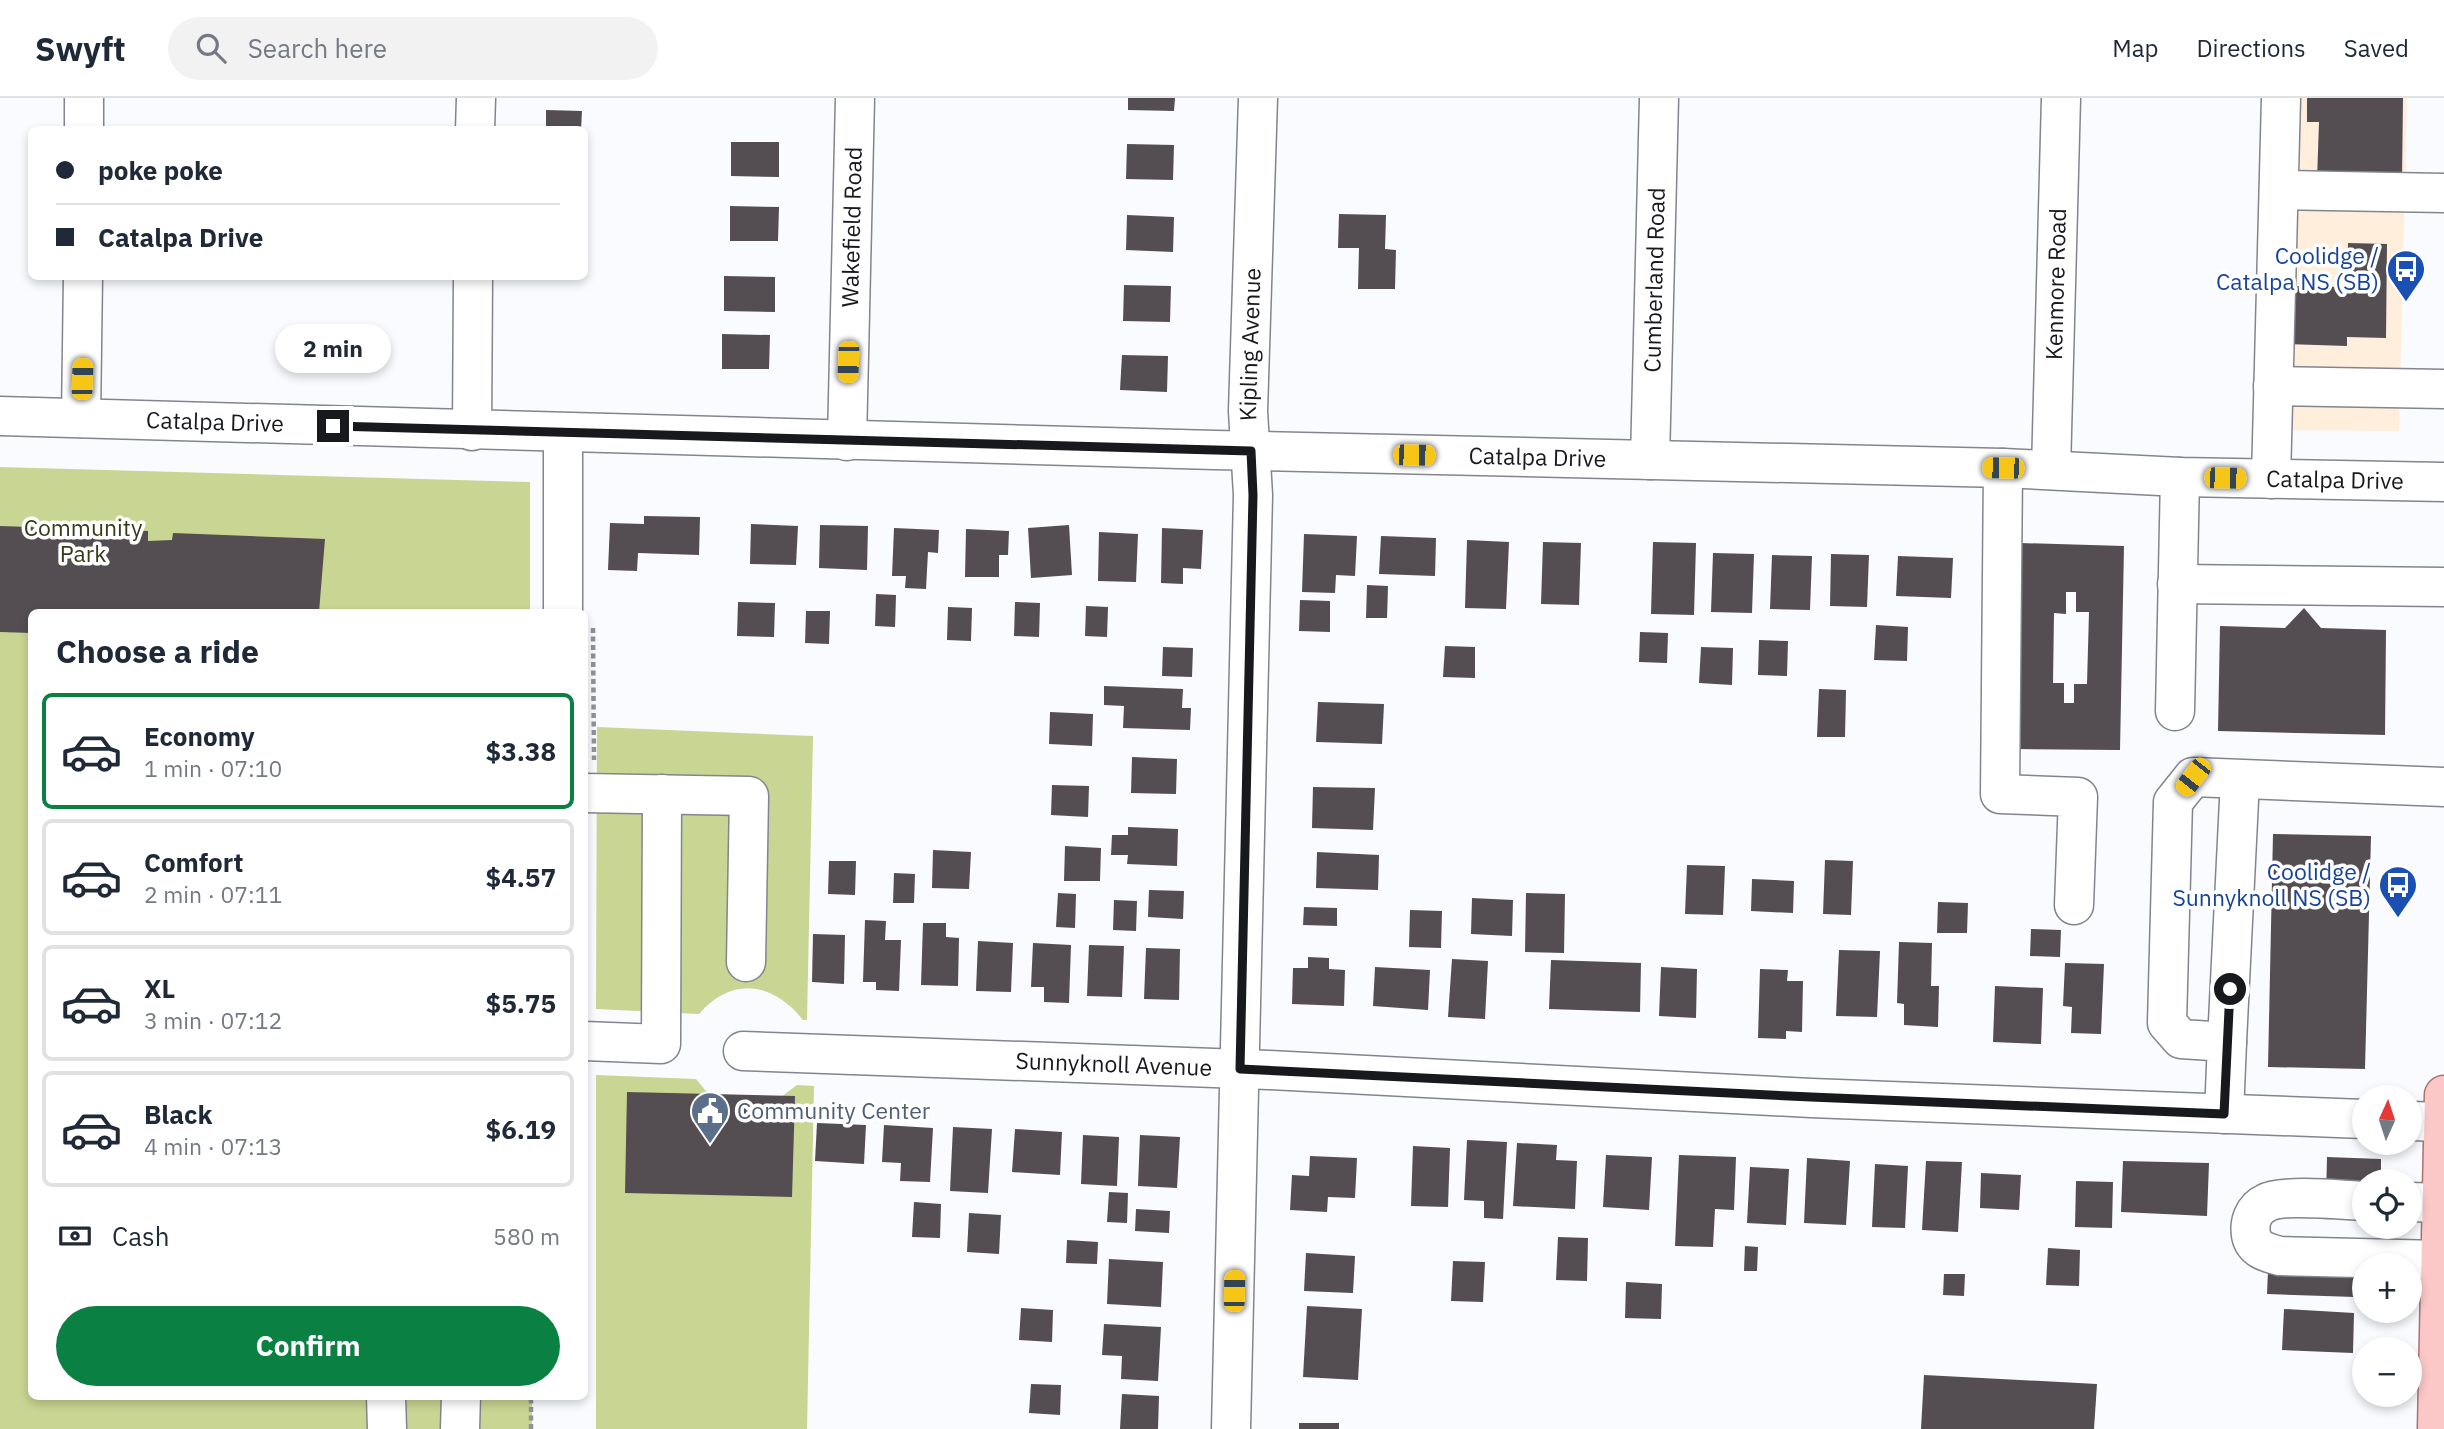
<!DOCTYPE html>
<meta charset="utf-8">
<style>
:root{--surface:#fff;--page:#f2f2f3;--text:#1f2937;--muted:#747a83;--line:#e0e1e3;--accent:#0b8043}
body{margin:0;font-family:"IBM Plex Sans",sans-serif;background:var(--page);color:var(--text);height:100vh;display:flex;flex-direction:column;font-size:26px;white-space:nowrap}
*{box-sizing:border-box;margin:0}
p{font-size:23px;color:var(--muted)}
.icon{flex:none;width:38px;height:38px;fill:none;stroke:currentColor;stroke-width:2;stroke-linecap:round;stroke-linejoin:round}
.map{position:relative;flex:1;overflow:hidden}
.details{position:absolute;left:28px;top:511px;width:560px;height:791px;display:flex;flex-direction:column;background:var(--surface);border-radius:10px;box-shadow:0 4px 10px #0003}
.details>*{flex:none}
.banner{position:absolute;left:28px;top:28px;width:560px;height:154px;border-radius:10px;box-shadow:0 4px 10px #0003;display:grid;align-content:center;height:154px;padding:0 28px;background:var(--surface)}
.needle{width:46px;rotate:3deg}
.tools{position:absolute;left:2352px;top:987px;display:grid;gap:14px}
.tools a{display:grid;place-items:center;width:70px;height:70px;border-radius:50%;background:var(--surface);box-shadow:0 4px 10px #0003;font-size:35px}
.end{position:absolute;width:32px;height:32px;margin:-16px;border:9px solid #17191c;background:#fff;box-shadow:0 0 0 4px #fff}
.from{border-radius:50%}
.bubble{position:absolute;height:49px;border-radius:24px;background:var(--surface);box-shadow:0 4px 10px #0003;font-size:23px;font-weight:700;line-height:49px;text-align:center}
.car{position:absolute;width:21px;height:42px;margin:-21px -10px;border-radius:9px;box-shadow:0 0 5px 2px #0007;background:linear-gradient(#f5c518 24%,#345 0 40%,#f5c518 0 76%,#345 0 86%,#f5c518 0)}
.banner b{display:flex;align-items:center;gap:24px;height:66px;font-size:26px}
.banner b+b{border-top:2px solid var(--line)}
.banner i{width:18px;height:18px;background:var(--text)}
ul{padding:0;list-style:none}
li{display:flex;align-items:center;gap:21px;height:116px;margin:0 14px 10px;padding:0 14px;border:4px solid var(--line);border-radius:10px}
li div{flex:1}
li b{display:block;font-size:26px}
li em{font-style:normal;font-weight:700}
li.on{border-color:var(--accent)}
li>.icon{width:63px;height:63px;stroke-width:1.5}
h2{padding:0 28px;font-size:32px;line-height:84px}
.pay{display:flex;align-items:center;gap:18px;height:77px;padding:0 28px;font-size:26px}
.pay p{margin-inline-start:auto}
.button{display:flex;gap:14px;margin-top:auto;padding:14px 28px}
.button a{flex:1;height:80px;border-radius:42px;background:var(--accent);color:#fff;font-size:28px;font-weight:700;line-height:80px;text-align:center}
header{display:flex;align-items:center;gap:42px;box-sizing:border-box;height:98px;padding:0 35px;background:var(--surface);border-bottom:2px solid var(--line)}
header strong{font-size:33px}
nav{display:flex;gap:38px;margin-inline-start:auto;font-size:24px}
.search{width:490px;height:63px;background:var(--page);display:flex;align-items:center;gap:18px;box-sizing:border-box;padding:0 24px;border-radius:38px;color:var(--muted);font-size:26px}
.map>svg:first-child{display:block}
.commercial{fill:#ffeedc}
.green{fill:#c9d592}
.building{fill:#544d52;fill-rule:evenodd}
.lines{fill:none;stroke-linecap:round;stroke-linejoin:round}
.minor-casing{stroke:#82858e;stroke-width:41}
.major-casing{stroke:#a97372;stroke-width:41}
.path{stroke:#909295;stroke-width:4.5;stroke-dasharray:5 3.5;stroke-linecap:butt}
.minor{stroke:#fff;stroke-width:38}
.major{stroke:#fbc8c7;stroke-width:38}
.route{stroke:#17191c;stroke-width:9}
.labels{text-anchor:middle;stroke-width:7;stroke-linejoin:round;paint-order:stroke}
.street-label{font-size:23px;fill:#17191c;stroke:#fff}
.transit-label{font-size:23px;fill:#164399;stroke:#fff;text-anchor:end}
.park-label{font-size:23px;fill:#363c17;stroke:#fff}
.service-label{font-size:23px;fill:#4e5e75;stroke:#fff;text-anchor:start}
</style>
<header>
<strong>Swyft</strong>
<div class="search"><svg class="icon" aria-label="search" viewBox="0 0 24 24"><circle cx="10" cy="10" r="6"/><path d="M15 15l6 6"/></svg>Search here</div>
<nav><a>Map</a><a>Directions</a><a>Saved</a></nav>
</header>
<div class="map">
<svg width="2444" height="1331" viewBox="0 0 2444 1331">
<rect width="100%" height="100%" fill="#f9fbff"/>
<polygon class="commercial" points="2264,0 2407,0 2399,333 2256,332"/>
<g class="green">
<polygon points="0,369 530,384 530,514 32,514 32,1298 532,1299 532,1331 0,1331"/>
<path d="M597,629L813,638L807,922H803C773,884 732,878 699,916L596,911Z"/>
<polygon points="596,977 696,981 706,993 718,1002 773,1005 797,987 814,988 807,1331 596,1331"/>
</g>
<g class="building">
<polygon points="1128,0 1175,0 1174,13 1128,12"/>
<polygon points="2307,0 2403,0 2402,83 2317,82 2319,24 2307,24"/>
<polygon points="546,12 582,13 581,32 546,32"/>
<polygon points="731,44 779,44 779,79 731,78"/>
<polygon points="1127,46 1174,47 1173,82 1126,81"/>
<polygon points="730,108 779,109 778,143 730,143"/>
<polygon points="1339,116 1386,117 1385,151 1396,152 1395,191 1358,191 1359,150 1338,150"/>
<polygon points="1127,117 1174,119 1173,154 1126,152"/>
<polygon points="2348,145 2387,146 2386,240 2347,239 2347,248 2284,246 2286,188 2347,189"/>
<polygon points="724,178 775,179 775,214 724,213"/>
<polygon points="1124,187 1171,188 1170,224 1123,223"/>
<polygon points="722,236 770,237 769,271 722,271"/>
<polygon points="1122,257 1168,258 1167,294 1120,292"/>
<polygon points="644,418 700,419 699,457 638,455 637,473 608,472 610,425 644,426"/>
<polygon points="751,426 798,428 796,467 750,466"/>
<polygon points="820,427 868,428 867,472 819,470"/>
<polygon points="1069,427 1072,477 1031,480 1028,430"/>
<polygon points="0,428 148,433 148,443 172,442 173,435 325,441 319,514 32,514 32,535 0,534"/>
<polygon points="894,430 939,432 938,455 928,454 926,491 905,490 906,478 892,478"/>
<polygon points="1162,430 1203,432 1201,471 1183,470 1183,486 1161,485"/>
<polygon points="966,431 1009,433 1008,457 999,457 999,479 965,479"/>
<polygon points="1099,434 1138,436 1136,484 1098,483"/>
<polygon points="1304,436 1357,438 1355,478 1336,477 1335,495 1302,494"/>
<polygon points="1381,438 1436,440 1435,478 1379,476"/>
<polygon points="1467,442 1509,444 1506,511 1465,510"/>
<polygon points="1543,444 1581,445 1579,507 1541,506"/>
<polygon points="1653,444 1696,445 1694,517 1651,516"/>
<path d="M2020,445L2124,448L2120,652L2016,651ZM2066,494H2076V514H2089L2087,586H2074V605H2064V585H2053L2054,515L2066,516Z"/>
<polygon points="1713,455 1754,456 1752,515 1711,514"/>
<polygon points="1831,456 1869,457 1867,509 1830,508"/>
<polygon points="1772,457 1812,458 1810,512 1770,511"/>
<polygon points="1898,458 1953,460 1951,500 1896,498"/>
<polygon points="1367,487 1388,488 1387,520 1366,520"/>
<polygon points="876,496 896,497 895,529 875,528"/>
<polygon points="1300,502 1330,503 1330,534 1299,533"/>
<polygon points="738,504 775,505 774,539 737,538"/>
<polygon points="1015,504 1040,505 1039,539 1014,538"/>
<polygon points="1086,508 1108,509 1107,539 1085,538"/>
<polygon points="948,509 972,510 971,543 947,542"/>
<polygon points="2304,510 2321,530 2386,532 2385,637 2218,633 2220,528 2285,530"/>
<polygon points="806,513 830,513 829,546 805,545"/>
<polygon points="1876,527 1908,529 1907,563 1874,562"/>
<polygon points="1640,534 1668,535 1667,565 1639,564"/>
<polygon points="1759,542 1788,543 1787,578 1758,577"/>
<polygon points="1445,548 1475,549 1475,580 1443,579"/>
<polygon points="1163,549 1193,550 1192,579 1162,578"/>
<polygon points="1701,549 1733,550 1732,587 1699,585"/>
<polygon points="1104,588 1183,591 1182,610 1191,610 1190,632 1123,630 1124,608 1104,607"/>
<polygon points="1819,591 1846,592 1845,639 1817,639"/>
<polygon points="1318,604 1384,606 1382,646 1316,644"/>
<polygon points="1050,614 1093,616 1092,648 1049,646"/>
<polygon points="1132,659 1177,661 1176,696 1131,695"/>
<polygon points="1052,687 1089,688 1088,719 1051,717"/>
<polygon points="1313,689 1375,690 1373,732 1312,730"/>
<polygon points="1128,729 1178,731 1177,768 1127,766 1128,757 1111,757 1112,737 1128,737"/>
<polygon points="2273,736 2371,738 2365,971 2268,969"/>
<polygon points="1065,748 1101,750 1100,783 1064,783"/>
<polygon points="933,752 971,754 969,791 932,790"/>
<polygon points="1317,754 1379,757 1378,792 1316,790"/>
<polygon points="1825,762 1853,763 1851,817 1823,816"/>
<polygon points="829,763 856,763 855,797 828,796"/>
<polygon points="1687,767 1725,768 1723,817 1685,816"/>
<polygon points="894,775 915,776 914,805 893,805"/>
<polygon points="1752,781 1794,783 1793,815 1751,813"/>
<polygon points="1149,792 1184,793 1183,821 1148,819"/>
<polygon points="1058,795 1076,796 1075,830 1056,829"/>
<polygon points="1526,795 1565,796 1564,855 1525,854"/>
<polygon points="1472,800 1513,802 1512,838 1471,836"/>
<polygon points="1114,802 1137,803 1136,833 1113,832"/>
<polygon points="1938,804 1968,805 1967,835 1937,835"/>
<polygon points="1304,809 1337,810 1337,828 1303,827"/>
<polygon points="1410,812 1442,813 1441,850 1409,849"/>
<polygon points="865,822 886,823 885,842 901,842 899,893 876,892 876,884 863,884"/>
<polygon points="923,825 946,825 946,839 959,840 958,888 921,887"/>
<polygon points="2031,831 2061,832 2060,859 2030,858"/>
<polygon points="813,836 845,837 844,886 812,884"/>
<polygon points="978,843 1013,845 1011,894 976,893"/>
<polygon points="1899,844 1932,845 1931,888 1939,888 1938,929 1904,927 1904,906 1897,905"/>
<polygon points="1033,845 1071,847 1069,905 1044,904 1044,889 1031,889"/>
<polygon points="1089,847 1124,848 1122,899 1087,898"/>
<polygon points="1146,850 1180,851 1179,902 1144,901"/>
<polygon points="1839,852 1880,853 1877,919 1836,918"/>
<polygon points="1308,859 1329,860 1329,871 1345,872 1344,908 1292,906 1293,870 1308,870"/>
<polygon points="1452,861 1488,863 1485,921 1448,919"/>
<polygon points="1551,862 1641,865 1640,914 1549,911"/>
<polygon points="2065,865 2104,866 2101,936 2071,935 2072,909 2063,908"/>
<polygon points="1375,869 1430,872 1428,912 1373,908"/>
<polygon points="1661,869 1697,871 1696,920 1659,918"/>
<polygon points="1760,871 1788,872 1787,883 1803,883 1802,934 1786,933 1786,941 1758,940"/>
<polygon points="1995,888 2043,890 2041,946 1993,944"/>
<polygon points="627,994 795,998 792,1099 625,1095"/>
<polygon points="817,1025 866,1027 864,1066 815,1063"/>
<polygon points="884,1027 933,1030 930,1084 900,1083 901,1065 882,1064"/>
<polygon points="953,1029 992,1031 988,1095 950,1093"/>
<polygon points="1015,1031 1062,1034 1060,1077 1012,1074"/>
<polygon points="1083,1037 1119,1039 1117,1088 1081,1086"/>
<polygon points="1140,1037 1180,1039 1177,1090 1138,1088"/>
<polygon points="1467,1042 1507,1044 1503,1121 1484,1120 1484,1103 1464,1102"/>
<polygon points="1517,1045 1557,1047 1556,1062 1577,1063 1575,1111 1513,1108"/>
<polygon points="1413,1048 1450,1050 1448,1109 1411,1108"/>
<polygon points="1606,1057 1652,1059 1649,1112 1603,1109"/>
<polygon points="1679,1057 1736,1059 1734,1112 1715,1111 1713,1149 1675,1148"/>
<polygon points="1310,1058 1357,1060 1355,1100 1328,1099 1327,1114 1290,1112 1292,1077 1309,1078"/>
<polygon points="2327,1059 2381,1061 2381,1083 2364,1083 2364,1101 2326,1100"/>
<polygon points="1807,1060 1850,1063 1846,1127 1804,1125"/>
<polygon points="1926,1063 1962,1064 1958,1134 1922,1132"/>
<polygon points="2123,1063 2209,1065 2207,1118 2121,1114"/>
<polygon points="1875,1066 1908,1068 1905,1130 1872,1129"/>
<polygon points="1750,1069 1789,1071 1786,1127 1747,1125"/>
<polygon points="1981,1075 2021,1077 2019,1112 1980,1110"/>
<polygon points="2076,1083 2113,1084 2112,1130 2075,1129"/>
<polygon points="1109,1094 1128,1095 1127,1125 1107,1124"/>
<polygon points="914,1104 941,1106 940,1140 912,1139"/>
<polygon points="1136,1111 1170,1113 1169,1135 1135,1133"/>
<polygon points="969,1115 1001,1117 999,1156 967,1154"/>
<polygon points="1558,1139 1588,1140 1587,1183 1556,1182"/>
<polygon points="1067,1142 1098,1144 1097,1166 1066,1165"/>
<polygon points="1745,1148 1758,1149 1757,1173 1744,1173"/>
<polygon points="2048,1150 2080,1152 2079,1188 2046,1187"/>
<polygon points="1306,1155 1355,1158 1353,1195 1304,1193"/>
<polygon points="1109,1161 1163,1164 1161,1209 1107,1206"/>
<polygon points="1453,1163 1485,1164 1483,1204 1451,1203"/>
<polygon points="2268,1172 2355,1176 2355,1199 2267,1196"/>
<polygon points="1944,1176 1965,1176 1964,1198 1943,1197"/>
<polygon points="1626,1184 1662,1186 1661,1221 1625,1220"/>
<polygon points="1307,1208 1362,1211 1358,1282 1303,1279"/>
<polygon points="1021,1210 1053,1212 1052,1244 1019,1242"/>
<polygon points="2284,1211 2354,1215 2353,1255 2282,1252"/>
<polygon points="1104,1226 1161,1229 1158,1283 1121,1281 1122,1258 1102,1257"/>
<polygon points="1924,1277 2097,1286 2094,1331 1921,1331"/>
<polygon points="1031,1286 1061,1287 1060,1317 1029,1315"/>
<polygon points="1122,1296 1159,1298 1158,1331 1120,1331"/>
<rect x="1299" y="1325" width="40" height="6"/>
</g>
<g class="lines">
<defs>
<g id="minor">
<polyline points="84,32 84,0"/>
<polyline points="475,32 476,0"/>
<polyline points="2279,92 2444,95"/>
<polyline points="2273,288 2444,291"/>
<path id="s1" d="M0,318L1215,352L2003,370L2180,379L2444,384"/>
<polyline points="81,320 83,178"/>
<polyline points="472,333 473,178"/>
<polyline points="563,335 563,514"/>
<path id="s2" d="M847,343L855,0"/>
<path id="s3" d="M1650,362L1659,0"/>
<polyline points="2003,370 2000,696 2078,699 2074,807"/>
<path id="s4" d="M2051,372L2061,0"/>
<polyline points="2271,381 2281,0"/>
<polyline points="2177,486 2444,489"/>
<polyline points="2175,613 2180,379"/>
<polyline points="584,695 749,698 746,864"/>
<polyline points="584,943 661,946 662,696"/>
<polyline points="2227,944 2240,682"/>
<path id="s5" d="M743,953L1269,972L1811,1000L2364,1021"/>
<polyline points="2224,1016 2227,944 2181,941 2167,925 2173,704 2193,679 2444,689"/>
<polyline points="2410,1023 2444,1024"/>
<path d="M2364,1103C2344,1102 2281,1096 2266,1105C2253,1111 2249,1125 2251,1137C2254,1152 2268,1155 2280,1158L2440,1162"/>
<polyline points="2410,1104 2442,1105"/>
<polyline points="386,1298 387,1331"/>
<polyline points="460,1331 461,1298"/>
<path id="s6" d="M1231,1331L1253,397L1248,313L1258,0"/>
</g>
<polyline id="major" points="2437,1331 2444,997"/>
</defs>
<use href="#minor" class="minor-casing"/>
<use href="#major" class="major-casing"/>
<g class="path">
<polyline points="593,530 594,662"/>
<polyline points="531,1331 531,1298"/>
</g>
<use href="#minor" class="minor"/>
<use href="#major" class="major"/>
</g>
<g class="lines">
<polyline class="route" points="333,328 1251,353 1253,397 1240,971 1811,999 2224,1016 2230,891"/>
</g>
<defs>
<symbol id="bus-pin" viewBox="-11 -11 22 30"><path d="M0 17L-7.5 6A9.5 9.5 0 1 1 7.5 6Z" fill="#1a4fb4" stroke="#fff"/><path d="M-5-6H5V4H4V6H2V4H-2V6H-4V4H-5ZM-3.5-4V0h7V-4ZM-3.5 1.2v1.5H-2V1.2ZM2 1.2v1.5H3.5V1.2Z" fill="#fff"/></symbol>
<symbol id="civic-pin" viewBox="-11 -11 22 30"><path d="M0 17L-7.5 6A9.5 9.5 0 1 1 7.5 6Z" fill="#5c6f8a" stroke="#fff"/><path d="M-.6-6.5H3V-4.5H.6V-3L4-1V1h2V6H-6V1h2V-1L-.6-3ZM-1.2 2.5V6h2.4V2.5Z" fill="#fff"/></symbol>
</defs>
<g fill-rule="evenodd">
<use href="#bus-pin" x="2384" y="149" width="44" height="60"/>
<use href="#bus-pin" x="2376" y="765" width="44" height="60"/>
<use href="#civic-pin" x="688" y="991" width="44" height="60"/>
</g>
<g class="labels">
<g class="street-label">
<text dy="8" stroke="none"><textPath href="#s2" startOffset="214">Wakefield Road</textPath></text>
<text dy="8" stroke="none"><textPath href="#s3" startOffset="180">Cumberland Road</textPath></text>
<text dy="8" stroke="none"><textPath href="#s4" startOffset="186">Kenmore Road</textPath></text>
<text dy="8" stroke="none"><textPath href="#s6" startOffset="1085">Kipling Avenue</textPath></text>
<text dy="8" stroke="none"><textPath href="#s1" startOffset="215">Catalpa Drive</textPath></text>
<text dy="8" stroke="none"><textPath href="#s1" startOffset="1538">Catalpa Drive</textPath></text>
<text dy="8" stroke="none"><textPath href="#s1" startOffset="2336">Catalpa Drive</textPath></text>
<text dy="8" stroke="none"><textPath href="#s5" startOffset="371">Sunnyknoll Avenue</textPath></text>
</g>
<g class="transit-label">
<text x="2379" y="166">Coolidge /<tspan x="2379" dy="26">Catalpa NS (SB)</tspan></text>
<text x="2371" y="782">Coolidge /<tspan x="2371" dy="26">Sunnyknoll NS (SB)</tspan></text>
</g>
<g class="park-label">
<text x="83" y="438">Community<tspan x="83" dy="26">Park</tspan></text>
</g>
<g class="service-label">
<text x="737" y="1021">Community Center</text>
</g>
</g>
</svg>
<div class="tools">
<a><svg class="needle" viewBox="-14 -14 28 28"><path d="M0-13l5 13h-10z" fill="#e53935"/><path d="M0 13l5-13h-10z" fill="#747a83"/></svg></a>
<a><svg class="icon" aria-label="locate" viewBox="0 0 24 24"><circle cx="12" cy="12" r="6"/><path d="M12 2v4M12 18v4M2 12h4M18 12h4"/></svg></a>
<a>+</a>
<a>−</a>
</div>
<i class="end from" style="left:2230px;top:891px"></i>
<i class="end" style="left:333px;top:328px"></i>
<div class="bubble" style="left:275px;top:226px;width:116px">2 min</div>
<i class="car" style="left:848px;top:264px;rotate:182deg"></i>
<i class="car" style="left:82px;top:281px;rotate:2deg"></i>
<i class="car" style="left:1414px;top:357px;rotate:91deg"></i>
<i class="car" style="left:2003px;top:370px;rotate:271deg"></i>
<i class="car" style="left:2225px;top:380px;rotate:91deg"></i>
<i class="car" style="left:2193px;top:679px;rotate:218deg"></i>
<i class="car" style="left:1234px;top:1193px;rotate:1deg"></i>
<div class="banner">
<b><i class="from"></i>poke poke</b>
<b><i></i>Catalpa Drive</b>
</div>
<section class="details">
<h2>Choose a ride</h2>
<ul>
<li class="on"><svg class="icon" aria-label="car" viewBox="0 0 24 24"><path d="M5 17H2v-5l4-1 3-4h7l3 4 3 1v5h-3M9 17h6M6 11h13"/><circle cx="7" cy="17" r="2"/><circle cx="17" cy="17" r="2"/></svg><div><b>Economy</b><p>1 min · 07:10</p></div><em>$3.38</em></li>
<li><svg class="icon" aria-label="car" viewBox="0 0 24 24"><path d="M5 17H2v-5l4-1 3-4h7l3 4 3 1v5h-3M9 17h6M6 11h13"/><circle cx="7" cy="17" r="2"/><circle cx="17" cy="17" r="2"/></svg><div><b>Comfort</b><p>2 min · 07:11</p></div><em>$4.57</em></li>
<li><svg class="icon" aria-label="car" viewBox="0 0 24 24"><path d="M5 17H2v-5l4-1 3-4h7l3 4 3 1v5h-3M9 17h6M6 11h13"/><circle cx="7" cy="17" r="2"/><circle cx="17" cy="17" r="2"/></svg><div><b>XL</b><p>3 min · 07:12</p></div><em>$5.75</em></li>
<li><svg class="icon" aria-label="car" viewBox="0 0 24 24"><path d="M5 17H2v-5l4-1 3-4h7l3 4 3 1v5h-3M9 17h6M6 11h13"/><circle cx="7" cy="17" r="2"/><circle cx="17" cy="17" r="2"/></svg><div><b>Black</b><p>4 min · 07:13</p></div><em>$6.19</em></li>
</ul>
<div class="pay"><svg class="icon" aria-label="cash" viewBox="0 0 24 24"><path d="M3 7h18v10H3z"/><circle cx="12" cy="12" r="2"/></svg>Cash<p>580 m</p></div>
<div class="button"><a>Confirm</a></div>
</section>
</div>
